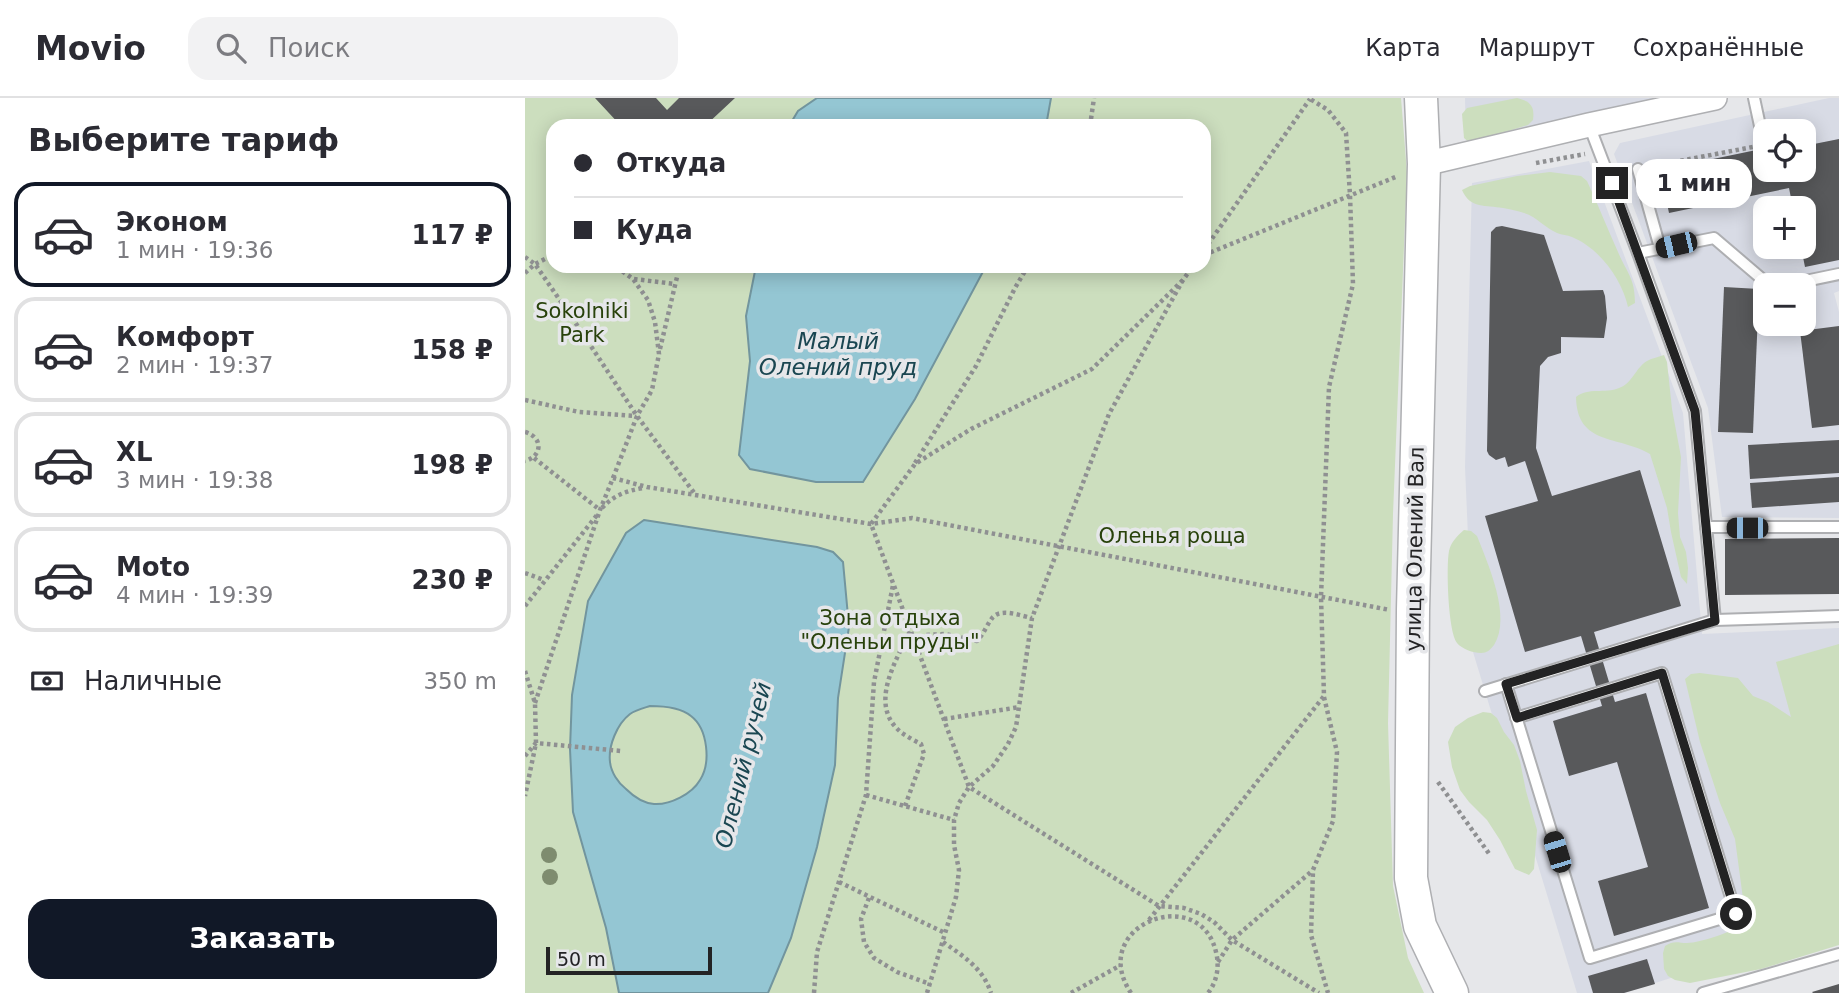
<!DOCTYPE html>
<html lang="ru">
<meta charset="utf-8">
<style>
:root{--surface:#fff;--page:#f2f2f3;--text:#2b2b33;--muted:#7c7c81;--line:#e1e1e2;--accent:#111827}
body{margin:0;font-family:"DejaVu Sans",sans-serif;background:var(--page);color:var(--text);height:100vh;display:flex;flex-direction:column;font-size:26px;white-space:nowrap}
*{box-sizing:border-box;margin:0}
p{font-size:23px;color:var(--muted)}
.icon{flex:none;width:38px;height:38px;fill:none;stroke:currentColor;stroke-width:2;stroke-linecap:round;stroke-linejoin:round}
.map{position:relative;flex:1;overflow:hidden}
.sheet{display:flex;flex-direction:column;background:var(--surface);width:525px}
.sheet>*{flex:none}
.top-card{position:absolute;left:21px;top:21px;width:665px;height:154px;border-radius:21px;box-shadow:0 4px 18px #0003;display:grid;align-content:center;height:154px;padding:0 28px;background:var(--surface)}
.fabs{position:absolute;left:1228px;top:21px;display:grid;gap:14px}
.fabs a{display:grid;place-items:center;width:63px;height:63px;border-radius:14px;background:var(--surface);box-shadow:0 4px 18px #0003;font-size:35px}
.scale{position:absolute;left:21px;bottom:18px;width:166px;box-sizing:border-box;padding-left:7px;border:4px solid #232324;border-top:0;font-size:19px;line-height:24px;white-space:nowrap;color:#232324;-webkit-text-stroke:5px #e6e7ea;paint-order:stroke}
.end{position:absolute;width:32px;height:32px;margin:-16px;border:9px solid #232324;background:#fff;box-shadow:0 0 0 4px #fff}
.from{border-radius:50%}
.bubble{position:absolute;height:49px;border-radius:21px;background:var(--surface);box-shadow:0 4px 18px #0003;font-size:23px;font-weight:800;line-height:49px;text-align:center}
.car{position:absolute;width:21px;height:42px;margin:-21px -10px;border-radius:9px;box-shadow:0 0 5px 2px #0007;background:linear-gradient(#222 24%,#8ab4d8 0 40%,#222 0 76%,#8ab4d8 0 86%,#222 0)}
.top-card b{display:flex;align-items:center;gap:24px;height:66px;font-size:26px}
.top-card b+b{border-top:2px solid var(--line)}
.top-card i{width:18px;height:18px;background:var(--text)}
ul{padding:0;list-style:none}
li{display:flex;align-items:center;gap:21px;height:105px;margin:0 14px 10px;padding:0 14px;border:4px solid var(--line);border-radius:21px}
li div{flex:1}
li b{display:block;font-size:26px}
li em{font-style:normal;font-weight:800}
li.current{border-color:var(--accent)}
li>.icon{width:63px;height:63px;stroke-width:1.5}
h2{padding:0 28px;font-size:32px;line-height:84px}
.pay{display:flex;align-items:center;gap:18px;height:77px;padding:0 28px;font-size:26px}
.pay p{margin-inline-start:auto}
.button{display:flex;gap:14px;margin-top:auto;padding:14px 28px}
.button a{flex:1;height:80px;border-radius:21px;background:var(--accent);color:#fff;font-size:28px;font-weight:800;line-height:80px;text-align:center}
header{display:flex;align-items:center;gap:42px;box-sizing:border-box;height:98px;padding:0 35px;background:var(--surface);border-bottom:2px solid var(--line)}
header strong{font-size:33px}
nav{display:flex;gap:38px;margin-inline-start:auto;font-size:24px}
.search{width:490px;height:63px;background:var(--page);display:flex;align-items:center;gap:18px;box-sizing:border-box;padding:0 24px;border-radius:21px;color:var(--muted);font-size:26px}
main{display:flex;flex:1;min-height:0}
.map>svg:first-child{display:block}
.built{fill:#d8dbe5;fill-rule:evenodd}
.green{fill:#ccdebe;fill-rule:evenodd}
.water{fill:#94c6d3;stroke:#72959e;stroke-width:2;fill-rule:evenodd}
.building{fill:#58595b}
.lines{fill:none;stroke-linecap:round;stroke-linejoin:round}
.lane-casing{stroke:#aeafb2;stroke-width:14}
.street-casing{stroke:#aeafb2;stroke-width:26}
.secondary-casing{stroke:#aeafb2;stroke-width:35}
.path{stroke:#8f9092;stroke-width:4.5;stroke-dasharray:3.5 3.5;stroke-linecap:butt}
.lane{stroke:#fff;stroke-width:10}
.street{stroke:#fff;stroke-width:23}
.secondary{stroke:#fff;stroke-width:32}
.tree{fill:#7e8c6f}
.route{stroke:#232324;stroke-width:9}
.labels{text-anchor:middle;stroke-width:7;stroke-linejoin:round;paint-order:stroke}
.park-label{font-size:21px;fill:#28420b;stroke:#e6e7ea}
.street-label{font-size:21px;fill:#232324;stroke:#e6e7ea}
.water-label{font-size:23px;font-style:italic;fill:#1a4651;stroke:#e6e7ea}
</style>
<header>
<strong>Movio</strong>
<div class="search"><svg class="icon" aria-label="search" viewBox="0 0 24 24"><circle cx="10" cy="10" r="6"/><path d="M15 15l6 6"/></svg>Поиск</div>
<nav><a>Карта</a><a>Маршрут</a><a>Сохранённые</a></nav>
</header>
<main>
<section class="sheet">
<h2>Выберите тариф</h2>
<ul>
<li class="current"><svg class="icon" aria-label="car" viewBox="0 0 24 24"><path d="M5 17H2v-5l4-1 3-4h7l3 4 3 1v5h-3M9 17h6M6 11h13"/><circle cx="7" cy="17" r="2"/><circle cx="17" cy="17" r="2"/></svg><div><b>Эконом</b><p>1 мин · 19:36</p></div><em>117 ₽</em></li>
<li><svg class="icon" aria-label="car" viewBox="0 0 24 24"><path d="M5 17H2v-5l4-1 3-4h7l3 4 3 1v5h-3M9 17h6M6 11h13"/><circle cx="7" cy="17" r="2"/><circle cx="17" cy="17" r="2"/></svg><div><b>Комфорт</b><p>2 мин · 19:37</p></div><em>158 ₽</em></li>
<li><svg class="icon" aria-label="car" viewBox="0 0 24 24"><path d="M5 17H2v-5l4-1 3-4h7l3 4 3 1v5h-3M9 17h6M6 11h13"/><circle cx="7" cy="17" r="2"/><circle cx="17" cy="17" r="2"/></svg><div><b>XL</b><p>3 мин · 19:38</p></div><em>198 ₽</em></li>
<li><svg class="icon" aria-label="car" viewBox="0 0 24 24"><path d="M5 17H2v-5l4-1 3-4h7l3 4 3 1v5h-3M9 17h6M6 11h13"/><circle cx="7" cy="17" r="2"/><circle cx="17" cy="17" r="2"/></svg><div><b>Moto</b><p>4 мин · 19:39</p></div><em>230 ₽</em></li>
</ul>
<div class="pay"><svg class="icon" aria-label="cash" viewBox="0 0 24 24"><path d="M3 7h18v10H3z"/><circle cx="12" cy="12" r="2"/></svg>Наличные<p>350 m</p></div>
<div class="button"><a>Заказать</a></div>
</section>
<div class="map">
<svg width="1314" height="895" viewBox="0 0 1314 895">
<rect width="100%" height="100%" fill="#e6e7ea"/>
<g class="built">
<polygon points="940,0 1149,0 941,42"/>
<path d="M1304,0H1314V193L1309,195L1314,214V420L1197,419L1183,310L1089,56L1095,45ZM1241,33H1279V72H1241ZM1241,110H1279V149H1241ZM1241,187H1279V226H1241Z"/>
<polygon points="1064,63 1158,315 1177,536 1314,530 1314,826 1099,895 1052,895 948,554 940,369 947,85"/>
</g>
<g class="green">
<path d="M0,0H876L882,75L868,416L863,625L868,788L883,860L899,895H0ZM28,28H679V168H28Z"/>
<path d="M992,0C1005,3 1010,8 1008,22L1003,27L945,45L939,40L937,16L942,10Z"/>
<path d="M1025,74L1056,78L1062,83C1073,106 1082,130 1093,154C1102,175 1110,180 1110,205L1103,209C1097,181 1074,150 1047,139C1042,137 1037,137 1032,135C1020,130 1012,119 999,115C993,113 985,111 978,110C961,107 945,111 937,92L945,88L992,78Z"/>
<path d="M1139,257L1142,264L1147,311L1156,359L1153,415L1155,439L1161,454L1163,470L1162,486L1156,479L1146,434L1142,410L1125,356C1093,337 1052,348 1051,299C1063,289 1080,296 1094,290C1107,286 1111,269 1122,263C1127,260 1134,259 1139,257Z"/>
<path d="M939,432L946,433L952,438C963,466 987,519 969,547C965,552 962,555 956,555C948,555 937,551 932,545C923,534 921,468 924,453C926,444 932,438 939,432Z"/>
<path d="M1314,546V847L1236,871L1165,885L1150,882L1143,878L1139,871L1138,855L1140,848C1149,842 1153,845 1162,845C1175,845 1214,832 1221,823L1210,741L1195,705L1175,644L1160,581L1166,576L1175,575L1213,580L1228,598L1243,604L1266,619L1251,564Z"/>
<polygon points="958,614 966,615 972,620 979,634 989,647 995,663 1001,693 1012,732 1009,771 1004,777 990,771 975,742 962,722 944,704 935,692 927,669 923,644 930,629 943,620"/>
</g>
<g class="water">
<polygon points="292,0 526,0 521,28 264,28 273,13"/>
<polygon points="231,168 461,168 390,301 338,384 291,384 225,371 214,357 225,263 221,218"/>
<path d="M119,422L292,449L308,454L318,464L324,529L313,600L310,667L292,749L266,840L243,895H94L81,830L48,714L45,651L47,597L63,503L101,435ZM125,608C138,608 155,609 166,618C183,631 186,665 175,682C167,696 145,707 129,706C118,705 108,698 101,691C93,685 86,674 85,664C83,648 92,626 105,616C111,612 119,610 125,608Z"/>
</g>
<g class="building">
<polygon points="70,0 131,0 142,12 154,0 210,0 180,28 96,28"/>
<polygon points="1314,41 1314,162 1280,169 1276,149 1279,149 1279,110 1268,110 1264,90 1144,115 1135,72 1241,50 1241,72 1279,72 1279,48"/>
<polygon points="977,128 1019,137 1038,193 1078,192 1080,198 1082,220 1079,240 1036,239 1036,255 1023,259 1015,268 1011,350 1027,398 1115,372 1156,508 1069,534 1090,604 1121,595 1184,810 1089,838 1073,783 1123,769 1092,664 1044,678 1028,623 1077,608 1056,538 1000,554 960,418 1013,403 1000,363 983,369 980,359 971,362 964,357 962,353 966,134 971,129"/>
<polygon points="1199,189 1234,191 1228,335 1193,334"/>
<polygon points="1314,228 1314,327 1287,330 1275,233"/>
<polygon points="1314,342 1314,375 1225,381 1223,347"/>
<polygon points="1314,379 1314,404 1227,410 1225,385"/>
<polygon points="1314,440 1314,496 1200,497 1200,441"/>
<polygon points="1122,861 1130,886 1099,895 1068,895 1063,878"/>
<polygon points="1314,886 1314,895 1288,895 1287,894"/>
</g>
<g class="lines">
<defs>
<g id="lane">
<polyline points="1229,0 1235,28"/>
<polyline points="1064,27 1113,155 1170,313 1190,522"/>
<polyline points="1113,71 1135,150"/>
<polyline points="1113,155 1189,140 1244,187"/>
<polyline points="1261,187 1314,176"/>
<polyline points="1181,429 1314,429"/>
<polyline points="981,586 1065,860 1211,816 1137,575 991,620"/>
<polyline points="960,593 1190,522 1314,518"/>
<polyline points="1178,895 1314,856"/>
</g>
<polyline id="street" points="899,66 1064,27 1190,0"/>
<polyline id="secondary" points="896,0 899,66 888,512 886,780 895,828 927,895"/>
</defs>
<use href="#lane" class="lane-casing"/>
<use href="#street" class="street-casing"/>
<use href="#secondary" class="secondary-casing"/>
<g class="path">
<polyline points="565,28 569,0"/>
<polyline points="1011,65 1060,56"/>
<polyline points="1128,68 1238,47 1237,42"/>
<polyline points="679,152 785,1"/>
<polyline points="679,157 873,78"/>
<polyline points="0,159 10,166 54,230 112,318 170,396"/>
<polyline points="0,175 10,166 28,157"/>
<polyline points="109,181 150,186"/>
<polyline points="658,182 567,271 446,331 390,366 346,426 444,689 634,808 659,810 676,816 689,824 707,842 794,895"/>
<polyline points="135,251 152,179"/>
<polyline points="0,302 54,314 111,318"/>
<path d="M0,334C18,339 18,358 0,363"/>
<polyline points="9,360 75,412"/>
<polyline points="390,365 451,268 490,190 503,168"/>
<polyline points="88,380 112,318 127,292 134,256 130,224 123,202 108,181 90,168"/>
<path d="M77,410C89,397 101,393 118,390"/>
<polyline points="0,475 19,482"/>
<polyline points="0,508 72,417"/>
<path d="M393,548L401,537L420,536L452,543C459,536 462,526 468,519C477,510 496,518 507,520"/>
<polyline points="0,573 10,605 11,645 0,698"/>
<polyline points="799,599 812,654 808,723 788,772 786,837 803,895"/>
<polyline points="10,605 75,412 88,380 122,389 346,426 387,420 865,512"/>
<polyline points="419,621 495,609"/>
<polyline points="0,658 11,645 96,653"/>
<polyline points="913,684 965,757"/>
<polyline points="341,697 429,722"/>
<path d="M380,708L399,656L396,646C390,643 383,639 377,635C342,608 371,563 385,533"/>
<polyline points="314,784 420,835"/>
<polyline points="344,800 336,821 339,844 349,860 372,874 405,886"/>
<polyline points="624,822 799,598 796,499 804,289 828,186 825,97 821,35 803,12 785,1"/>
<path d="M418,844C438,858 458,870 466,895"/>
<polyline points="693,864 707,842 787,773"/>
<polyline points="289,895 292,854 341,697 349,584 368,487"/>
<polyline points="402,895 431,799 434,772 429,747 429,722 434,705 444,689 468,668 483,646 491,629 507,520 584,316 658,182 668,168"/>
<polyline points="546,895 596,867"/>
<path d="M606,895C560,826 680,782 692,859C694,872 691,885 683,895"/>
</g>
<use href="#lane" class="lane"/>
<use href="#street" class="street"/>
<use href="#secondary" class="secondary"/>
</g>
<g class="tree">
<circle cx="24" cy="757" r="8"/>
<circle cx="25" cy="779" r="8"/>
</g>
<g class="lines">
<polyline class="route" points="1087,85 1170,313 1190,523 981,586 992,620 1137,575 1211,816"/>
</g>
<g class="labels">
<g class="park-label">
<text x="57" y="220">Sokolniki<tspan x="57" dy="24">Park</tspan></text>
<text x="647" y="445">Оленья роща</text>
<text x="365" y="527">Зона отдыха<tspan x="365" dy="24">"Оленьи пруды"</tspan></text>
</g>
<g class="street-label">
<text transform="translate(890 451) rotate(-89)" y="7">улица Олений Вал</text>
</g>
<g class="water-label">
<text x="313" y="251">Малый<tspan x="313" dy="26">Олений пруд</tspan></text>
<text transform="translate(218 667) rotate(-76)" y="8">Олений ручей</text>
</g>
</g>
</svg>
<div class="fabs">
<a><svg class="icon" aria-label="locate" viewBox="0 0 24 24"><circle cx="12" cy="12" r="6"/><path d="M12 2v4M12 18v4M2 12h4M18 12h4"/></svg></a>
<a>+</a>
<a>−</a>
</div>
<div class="scale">50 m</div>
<i class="end from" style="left:1211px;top:816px"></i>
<i class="end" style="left:1087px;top:85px"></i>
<div class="bubble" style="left:1111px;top:61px;width:116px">1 мин</div>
<i class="car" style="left:1151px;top:147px;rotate:257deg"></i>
<i class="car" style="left:1222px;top:430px;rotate:270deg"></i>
<i class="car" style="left:1032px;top:754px;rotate:343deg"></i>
<div class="top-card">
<b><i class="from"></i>Откуда</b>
<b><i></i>Куда</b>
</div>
</div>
</main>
